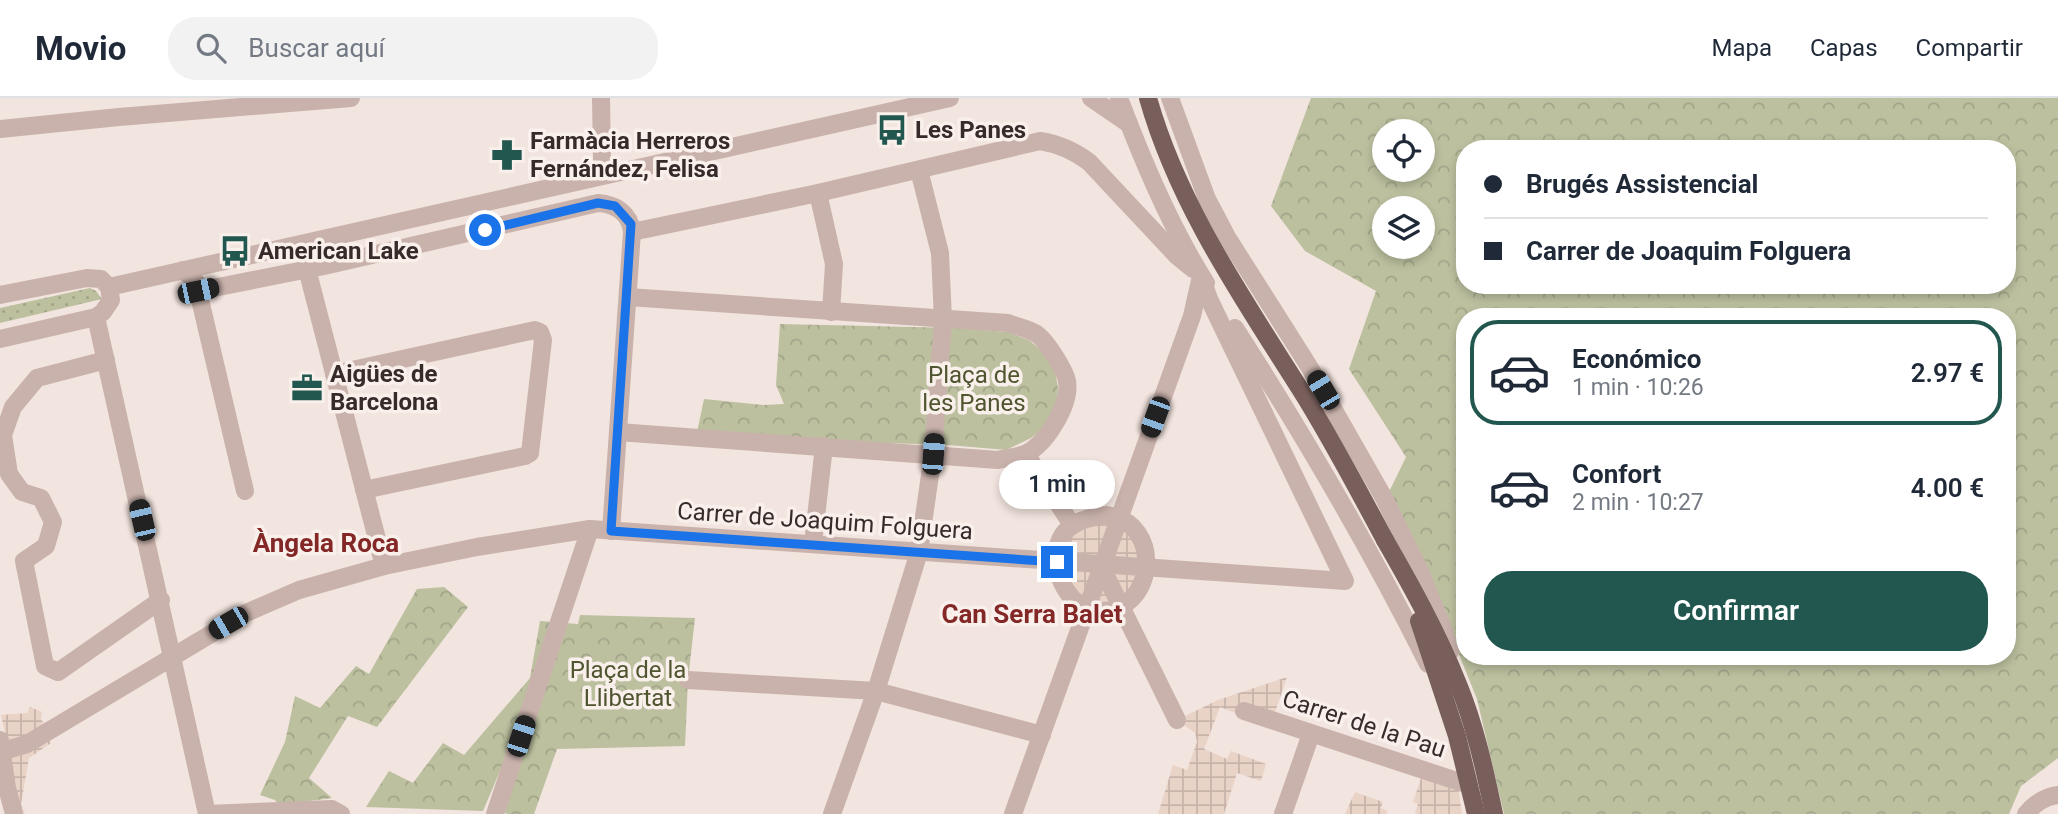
<!DOCTYPE html>
<html lang="es">
<meta charset="utf-8">
<style>
:root{--surface:#fff;--page:#f2f2f3;--text:#1f2937;--muted:#747a83;--line:#e0e1e3;--accent:#21574f}
body{margin:0;font-family:Roboto,sans-serif;background:var(--page);color:var(--text);height:100vh;display:flex;flex-direction:column;font-size:26px;white-space:nowrap}
*{box-sizing:border-box;margin:0}
p{font-size:23px;color:var(--muted)}
.icon{flex:none;width:38px;height:38px;fill:none;stroke:currentColor;stroke-width:2;stroke-linecap:round;stroke-linejoin:round}
.map{position:relative;flex:1;overflow:hidden}
.sheet{position:absolute;left:1456px;top:210px;width:560px;height:357px;display:flex;flex-direction:column;background:var(--surface);border-radius:28px;box-shadow:0 4px 10px #0003}
.sheet>*{flex:none}
.top-card{position:absolute;left:1456px;top:42px;width:560px;height:154px;border-radius:28px;box-shadow:0 4px 10px #0003;display:grid;align-content:center;height:154px;padding:0 28px;background:var(--surface)}
.buttons{position:absolute;left:1372px;top:21px;display:grid;gap:14px}
.buttons a{display:grid;place-items:center;width:63px;height:63px;border-radius:50%;background:var(--surface);box-shadow:0 4px 10px #0003;font-size:35px}
.end{position:absolute;width:32px;height:32px;margin:-16px;border:9px solid #1a73e8;background:#fff;box-shadow:0 0 0 4px #fff}
.from{border-radius:50%}
.bubble{position:absolute;height:49px;border-radius:24px;background:var(--surface);box-shadow:0 4px 10px #0003;font-size:23px;font-weight:600;line-height:49px;text-align:center}
.car{position:absolute;width:21px;height:42px;margin:-21px -10px;border-radius:9px;box-shadow:0 0 5px 2px #0007;background:linear-gradient(#222 24%,#8ab4d8 0 40%,#222 0 76%,#8ab4d8 0 86%,#222 0)}
.top-card b{display:flex;align-items:center;gap:24px;height:66px;font-size:26px}
.top-card b+b{border-top:2px solid var(--line)}
.top-card i{width:18px;height:18px;background:var(--text)}
ul{padding:12px 0 0;list-style:none}
li{display:flex;align-items:center;gap:21px;height:105px;margin:0 14px 10px;padding:0 14px;border:4px solid transparent;border-radius:28px}
li div{flex:1}
li b{display:block;font-size:26px}
li em{font-style:normal;font-weight:600}
li.on{border-color:var(--accent)}
li>.icon{width:63px;height:63px;stroke-width:1.5}
.action{display:flex;gap:14px;margin-top:auto;padding:14px 28px}
.action a{flex:1;height:80px;border-radius:28px;background:var(--accent);color:#fff;font-size:28px;font-weight:600;line-height:80px;text-align:center}
header{display:flex;align-items:center;gap:42px;box-sizing:border-box;height:98px;padding:0 35px;background:var(--surface);border-bottom:2px solid var(--line)}
header strong{font-size:33px}
nav{display:flex;gap:38px;margin-inline-start:auto;font-size:24px}
.search{width:490px;height:63px;background:var(--page);display:flex;align-items:center;gap:18px;box-sizing:border-box;padding:0 24px;border-radius:28px;color:var(--muted);font-size:26px}
.map>svg:first-child{display:block}
.forest{fill:url(#forest-crowns);fill-rule:evenodd}
.garden{fill:url(#garden-dots)}
.plaza{fill:url(#plaza-grid)}
.lines{fill:none;stroke-linecap:round;stroke-linejoin:round}
.minor{stroke:#c9b2ab;stroke-width:18}
.major{stroke:#795f5b;stroke-width:18}
.major-bridge{stroke:#795f5b;stroke-width:18}
.route{stroke:#1a73e8;stroke-width:9}
.labels{text-anchor:middle;stroke-width:7;stroke-linejoin:round;paint-order:stroke}
.poi-label{font-size:24px;font-weight:bold;fill:#372b2a;stroke:#f9efeb;text-anchor:start}
.park-label{font-size:24px;fill:#4f552e;stroke:#f9efeb}
.street-label{font-size:24px;fill:#372b2a;stroke:#f9efeb}
.neighbourhood-label{font-size:26px;font-weight:bold;fill:#832826;stroke:#f9efeb}
</style>
<header>
<strong>Movio</strong>
<div class="search"><svg class="icon" aria-label="search" viewBox="0 0 24 24"><circle cx="10" cy="10" r="6"/><path d="M15 15l6 6"/></svg>Buscar aquí</div>
<nav><a>Mapa</a><a>Capas</a><a>Compartir</a></nav>
</header>
<div class="map">
<svg width="2058" height="716" viewBox="0 0 2058 716">
<defs>
<pattern id="forest-crowns" width="20" height="18" patternUnits="userSpaceOnUse" patternTransform="scale(1.75)"><rect width="20" height="18" fill="#bcc09f"/><path d="M2 6a3 3 0 1 1 6 0M12 15a3 3 0 1 1 6 0" fill="none" stroke="#a2a589"/></pattern>
<pattern id="garden-dots" width="8" height="8" patternUnits="userSpaceOnUse" patternTransform="scale(1.75)"><rect width="8" height="8" fill="#bcc09f"/><path d="M2 2h.1M6 6h.1" fill="none" stroke="#a2a589" stroke-width="1.8" stroke-linecap="round"/></pattern>
<pattern id="plaza-grid" width="8" height="8" patternUnits="userSpaceOnUse" patternTransform="scale(1.75)"><rect width="8" height="8" fill="#e9d2c6"/><path d="M0 4h8M4 0v8" fill="none" stroke="#c8b4aa"/></pattern>
</defs>
<rect width="100%" height="100%" fill="#f2e4de"/>
<g class="forest">
<path d="M1311,0H2058V660L2021,688L2009,716H1504L1477,601L1435,497L1388,396L1406,359L1349,271L1376,193L1305,153L1271,108ZM1384,33H1423V72H1384ZM1465,51H2007V187H1465ZM1384,110H1423V149H1384ZM1465,219H2007V558H1465Z"/>
<polygon points="780,226 957,230 1007,234 1029,242 1042,253 1054,268 1058,289 1057,308 1047,327 1031,340 1006,352 948,347 696,339 704,301 763,307 784,306 776,287"/>
<polygon points="444,489 468,509 377,629 348,618 309,680 332,700 279,707 275,702 260,697 285,644 295,598 320,610 356,568 369,576 417,491"/>
<polygon points="580,517 695,520 688,582 685,648 557,651 534,716 508,716 505,715 522,621 483,713 366,709 389,673 413,685 443,645 464,657 530,580 540,523 578,526"/>
</g>
<polygon class="garden" points="90,190 96,193 102,201 0,225 0,210"/>
<g class="plaza">
<polygon points="1118,419 1147,458 1121,508 1075,502 1058,452 1072,427"/>
<polygon points="1287,579 1272,623 1243,618 1220,609 1204,651 1227,661 1231,653 1266,666 1261,683 1237,675 1224,716 1158,716 1173,667 1187,672 1197,644 1195,635 1177,622 1218,602"/>
<polygon points="30,609 42,614 41,621 46,629 24,642 7,644 1,617 27,615"/>
<polygon points="47,640 51,645 29,660 21,706 25,716 20,716 10,665 12,658"/>
<polygon points="1424,671 1457,682 1462,716 1415,716 1418,706 1413,704"/>
<polygon points="1355,694 1383,704 1381,710 1388,713 1386,716 1345,716"/>
</g>
<g class="lines">
<g class="minor">
<polyline points="601,0 602,61 604,77"/>
<polyline points="1091,0 1129,26"/>
<path d="M1119,0C1143,63 1170,128 1206,185"/>
<polyline points="1170,0 1207,101 1227,139 1310,270 1384,400 1420,473 1443,530 1450,554"/>
<polyline points="0,31 119,19 351,0"/>
<polyline points="818,95 834,166 831,214"/>
<path d="M632,134L818,95L1040,43C1059,46 1073,52 1089,64L1177,158L1193,171"/>
<polyline points="307,171 384,468"/>
<path d="M183,172L196,184L198,193L324,168L598,105C615,106 630,115 632,134L611,433"/>
<polyline points="109,189 950,0"/>
<polyline points="198,193 245,393"/>
<polyline points="0,197 87,180 101,181 109,189 111,202 103,214 96,219 0,241"/>
<polyline points="96,219 207,716"/>
<path d="M1235,230C1305,339 1370,450 1428,566"/>
<polyline points="106,262 37,280 13,309 3,337 9,376 22,394 41,400 53,424 46,448 24,463 45,568 58,574 161,502"/>
<polyline points="334,276 535,232 540,234 543,242 530,355 525,358 364,392"/>
<path d="M618,334L998,362C1007,360 1017,359 1025,356C1046,347 1071,306 1067,283C1065,272 1047,244 1038,237C1031,231 1017,229 1008,225L628,199"/>
<polyline points="1026,356 1072,427"/>
<path d="M1106,417C1165,424 1156,516 1098,513C1060,511 1039,445 1075,426C1084,420 1095,419 1106,417Z"/>
<polyline points="813,446 824,348"/>
<polyline points="1101,468 1177,622"/>
<polyline points="688,582 876,593 1042,637"/>
<polyline points="1244,613 1469,687"/>
<polyline points="0,642 7,690 14,716"/>
<polyline points="0,654 27,646 246,515 299,492 384,468 477,449 590,431 1345,483 1209,201 1201,178"/>
<polyline points="207,716 332,711 341,716"/>
<polyline points="495,716 590,431"/>
<polyline points="832,716 876,593 919,454 933,356 943,222 940,155 919,72"/>
<polyline points="1013,716 1192,218 1201,178"/>
<polyline points="1283,716 1311,636"/>
<path d="M2026,716C2035,705 2044,699 2058,697"/>
</g>
<g class="major">
<path d="M1385,442C1412,489 1438,536 1458,586C1475,627 1485,673 1494,716"/>
<polyline points="1419,523 1457,638 1476,716"/>
</g>
<path class="major-bridge" d="M1148,0C1179,110 1247,206 1307,302C1335,348 1360,395 1385,442"/>
</g>
<g class="lines">
<polyline class="route" points="485,132 598,105 615,108 631,126 611,433 1057,464"/>
</g>
<defs>
<symbol id="bus-bare" viewBox="-9 -9 18 18"><path d="M-5-6H5V4H4V6H2V4H-2V6H-4V4H-5ZM-3.5-4V0h7V-4ZM-3.5 1.2v1.5H-2V1.2ZM2 1.2v1.5H3.5V1.2Z" fill="#21574f" stroke="#f9efeb" stroke-width="2.5" paint-order="stroke"/></symbol>
<symbol id="pharmacy-bare" viewBox="-9 -9 18 18"><path d="M-2-6h4v4h4v4h-4v4h-4v-4h-4v-4h4Z" fill="#21574f" stroke="#f9efeb" stroke-width="2.5" paint-order="stroke"/></symbol>
<symbol id="office-bare" viewBox="-9 -9 18 18"><path d="M-6-3h4V-5.5h4V-3h4V5H-6ZM-1-4.5V-3h2v-1.5ZM-6 0V1H6V0Z" fill="#21574f" stroke="#f9efeb" stroke-width="2.5" paint-order="stroke"/></symbol>
</defs>
<g fill-rule="evenodd">
<use href="#bus-bare" x="870" y="10" width="44" height="44"/>
<use href="#pharmacy-bare" x="485" y="35" width="44" height="44"/>
<use href="#bus-bare" x="213" y="131" width="44" height="44"/>
<use href="#office-bare" x="285" y="268" width="44" height="44"/>
</g>
<g class="labels">
<g class="poi-label">
<text x="915" y="40">Les Panes</text>
<text x="530" y="51">Farmàcia Herreros<tspan x="530" dy="28">Fernández, Felisa</tspan></text>
<text x="258" y="161">American Lake</text>
<text x="330" y="284">Aigües de<tspan x="330" dy="28">Barcelona</tspan></text>
</g>
<g class="park-label">
<text x="974" y="285">Plaça de<tspan x="974" dy="28">les Panes</tspan></text>
<text x="628" y="580">Plaça de la<tspan x="628" dy="28">Llibertat</tspan></text>
</g>
<g class="street-label">
<text transform="translate(825 423) rotate(4)" y="8">Carrer de Joaquim Folguera</text>
<text transform="translate(1364 626) rotate(18)" y="8">Carrer de la Pau</text>
</g>
<g class="neighbourhood-label">
<text x="326" y="454">Àngela Roca</text>
<text x="1032" y="525">Can Serra Balet</text>
</g>
</g>
</svg>
<div class="buttons">
<a><svg class="icon" aria-label="locate" viewBox="0 0 24 24"><circle cx="12" cy="12" r="6"/><path d="M12 2v4M12 18v4M2 12h4M18 12h4"/></svg></a>
<a><svg class="icon" aria-label="layers" viewBox="0 0 24 24"><path d="M12 4l9 5-9 5-9-5zM3 14l9 5 9-5"/></svg></a>
</div>
<i class="end from" style="left:485px;top:132px"></i>
<i class="end" style="left:1057px;top:464px"></i>
<div class="bubble" style="left:999px;top:362px;width:116px">1 min</div>
<i class="car" style="left:198px;top:193px;rotate:78deg"></i>
<i class="car" style="left:1323px;top:292px;rotate:329deg"></i>
<i class="car" style="left:1155px;top:319px;rotate:200deg"></i>
<i class="car" style="left:933px;top:356px;rotate:4deg"></i>
<i class="car" style="left:142px;top:422px;rotate:347deg"></i>
<i class="car" style="left:228px;top:525px;rotate:240deg"></i>
<i class="car" style="left:521px;top:638px;rotate:18deg"></i>
<div class="top-card">
<b><i class="from"></i>Brugés Assistencial</b>
<b><i></i>Carrer de Joaquim Folguera</b>
</div>
<section class="sheet">
<ul>
<li class="on"><svg class="icon" aria-label="car" viewBox="0 0 24 24"><path d="M5 17H2v-5l4-1 3-4h7l3 4 3 1v5h-3M9 17h6M6 11h13"/><circle cx="7" cy="17" r="2"/><circle cx="17" cy="17" r="2"/></svg><div><b>Económico</b><p>1 min · 10:26</p></div><em>2.97 €</em></li>
<li><svg class="icon" aria-label="car" viewBox="0 0 24 24"><path d="M5 17H2v-5l4-1 3-4h7l3 4 3 1v5h-3M9 17h6M6 11h13"/><circle cx="7" cy="17" r="2"/><circle cx="17" cy="17" r="2"/></svg><div><b>Confort</b><p>2 min · 10:27</p></div><em>4.00 €</em></li>
</ul>
<div class="action"><a>Confirmar</a></div>
</section>
</div>
